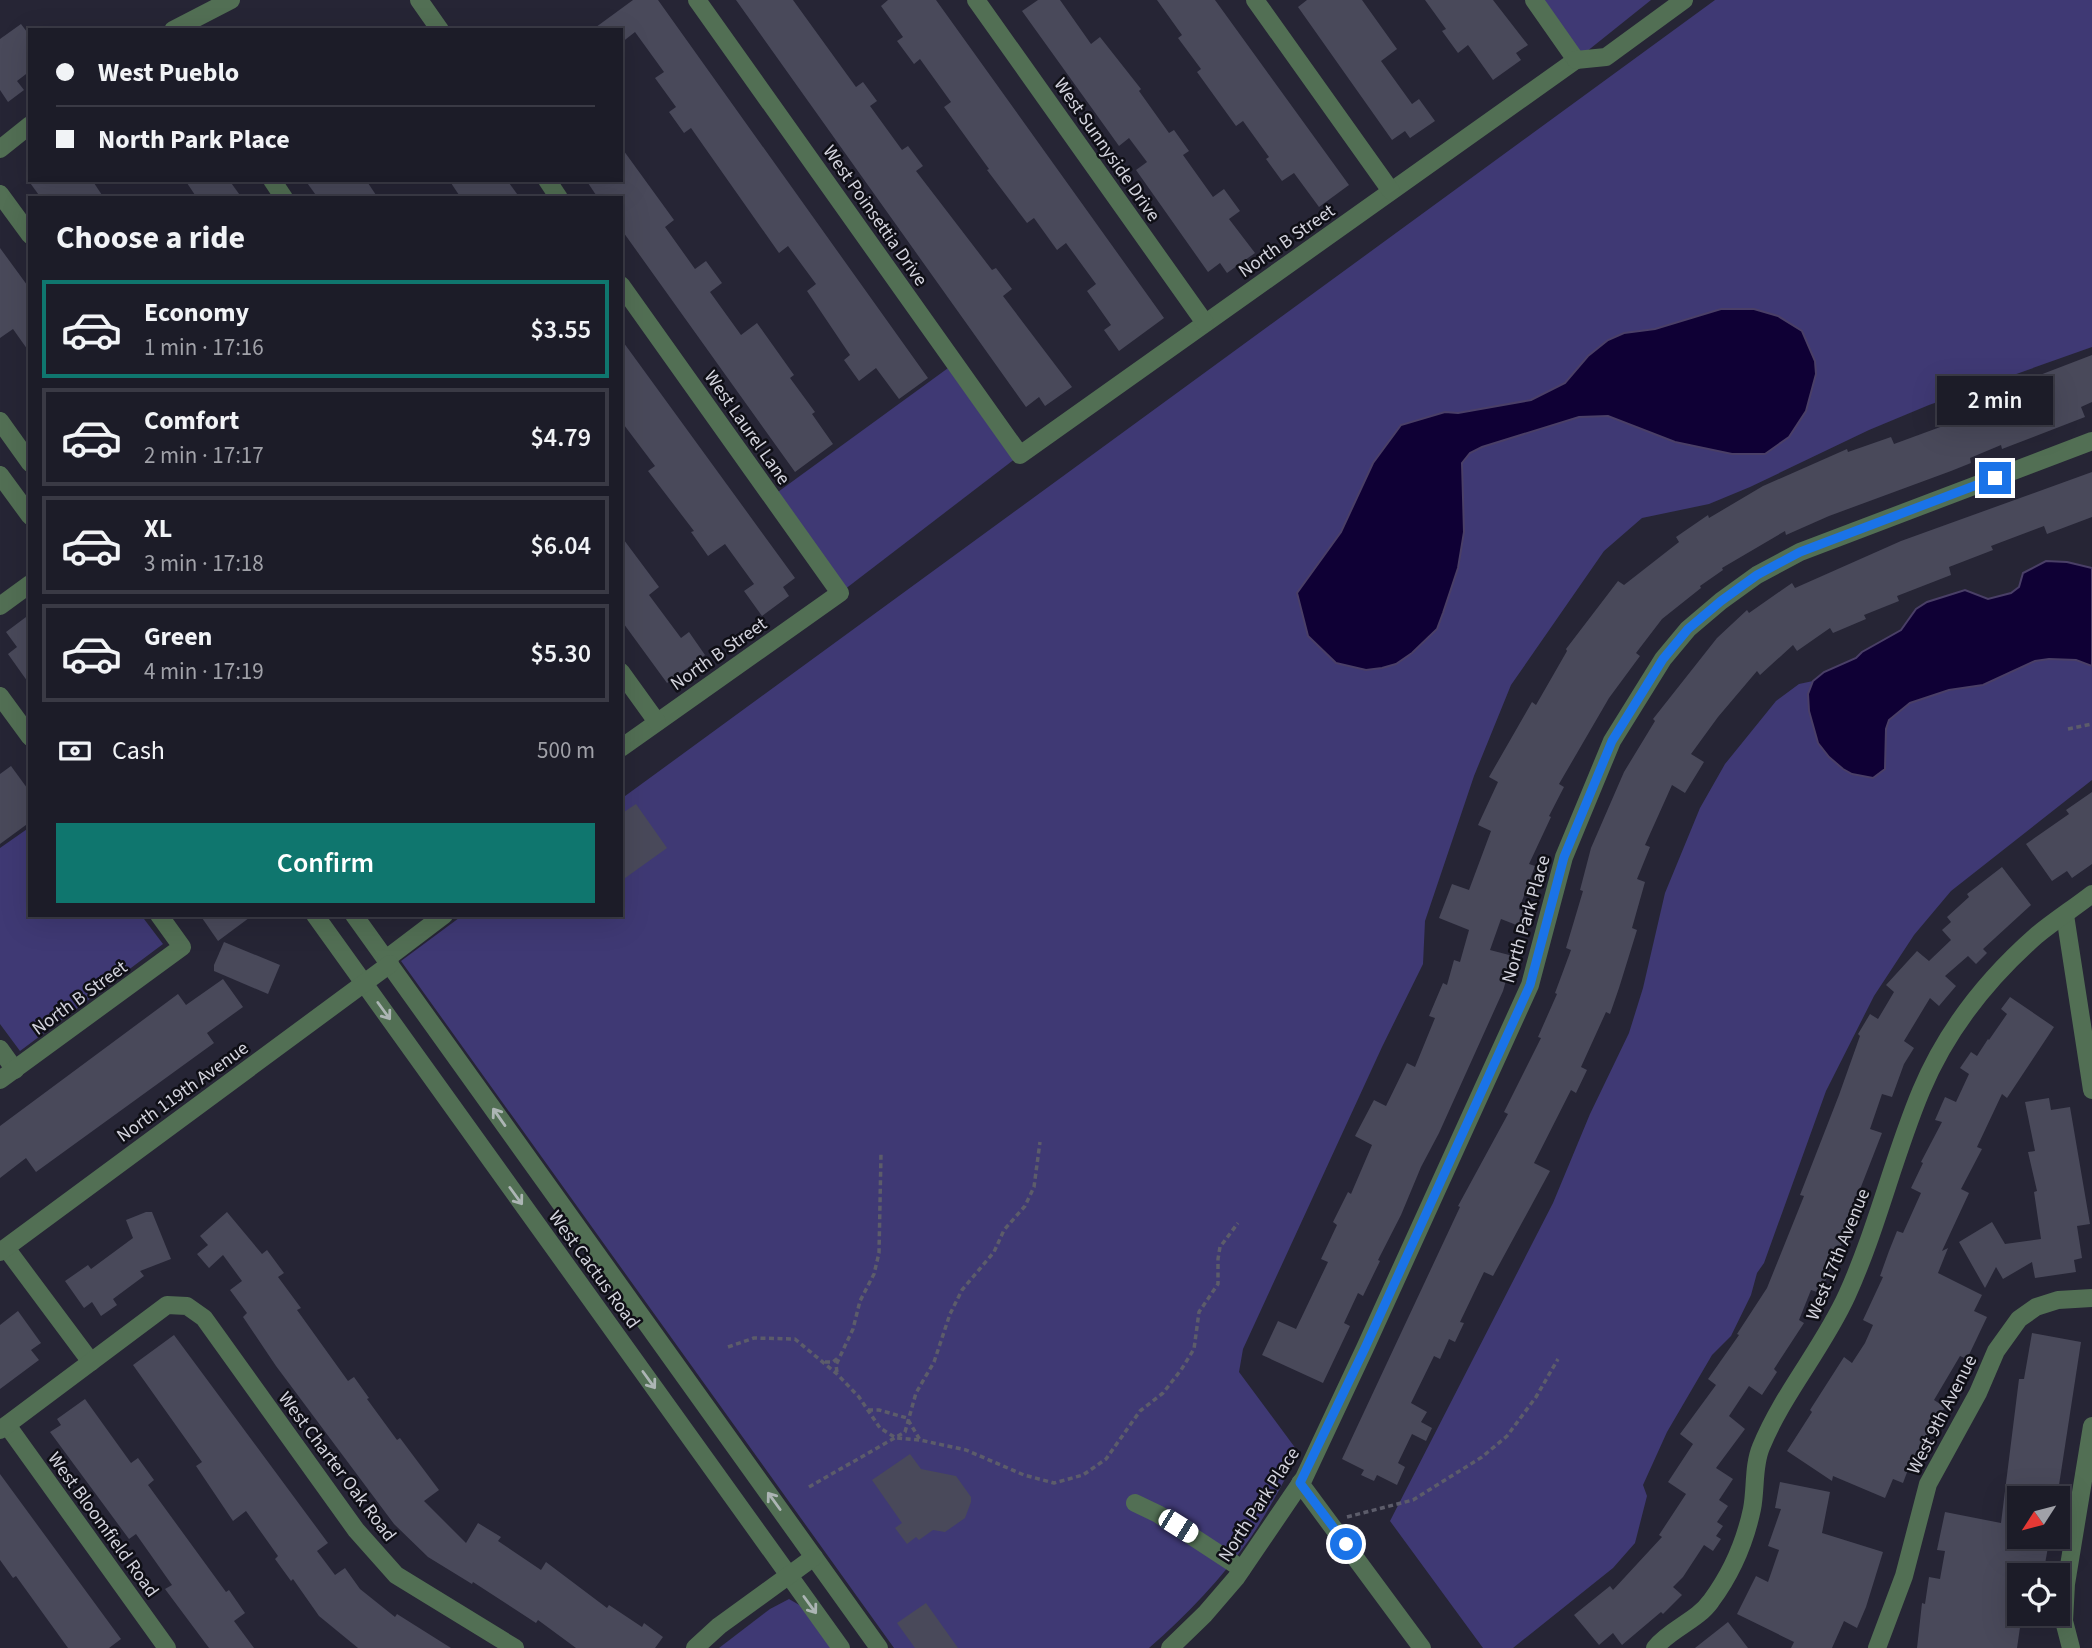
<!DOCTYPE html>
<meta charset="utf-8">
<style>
:root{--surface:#1c1c28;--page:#252530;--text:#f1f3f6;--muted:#a0a1a8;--line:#3a3a45;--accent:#0f766e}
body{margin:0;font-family:"Source Sans 3",sans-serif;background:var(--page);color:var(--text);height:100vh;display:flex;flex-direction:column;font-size:26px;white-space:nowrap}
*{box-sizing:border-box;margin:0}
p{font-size:23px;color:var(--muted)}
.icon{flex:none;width:38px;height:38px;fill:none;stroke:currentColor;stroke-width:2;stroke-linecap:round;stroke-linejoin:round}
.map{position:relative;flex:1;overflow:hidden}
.side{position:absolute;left:28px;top:196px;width:595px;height:721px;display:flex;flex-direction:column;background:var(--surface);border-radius:0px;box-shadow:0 7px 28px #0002,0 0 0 2px var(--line)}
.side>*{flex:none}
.top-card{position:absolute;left:28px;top:28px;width:595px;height:154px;border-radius:0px;box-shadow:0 7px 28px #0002,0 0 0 2px var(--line);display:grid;align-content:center;height:154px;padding:0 28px;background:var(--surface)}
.needle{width:46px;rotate:234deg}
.fabs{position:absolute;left:2007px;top:1486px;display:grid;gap:14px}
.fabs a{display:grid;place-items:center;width:63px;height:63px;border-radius:0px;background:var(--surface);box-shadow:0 7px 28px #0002,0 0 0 2px var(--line);font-size:35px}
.end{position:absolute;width:32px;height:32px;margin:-16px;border:9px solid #1a73e8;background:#fff;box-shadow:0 0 0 4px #fff}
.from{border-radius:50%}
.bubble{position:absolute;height:49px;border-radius:0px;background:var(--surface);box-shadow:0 7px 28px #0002,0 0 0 2px var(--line);font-size:23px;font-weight:600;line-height:49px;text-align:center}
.car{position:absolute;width:21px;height:42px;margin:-21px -10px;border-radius:9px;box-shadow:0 0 5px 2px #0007;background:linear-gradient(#fff 24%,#345 0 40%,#fff 0 76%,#345 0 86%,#fff 0)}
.top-card b{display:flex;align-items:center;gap:24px;height:66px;font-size:26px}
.top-card b+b{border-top:2px solid var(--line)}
.top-card i{width:18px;height:18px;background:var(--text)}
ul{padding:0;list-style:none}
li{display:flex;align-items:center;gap:21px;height:98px;margin:0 14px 10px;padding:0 14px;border:4px solid var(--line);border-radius:0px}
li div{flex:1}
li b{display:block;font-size:26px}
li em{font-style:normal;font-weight:600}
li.current{border-color:var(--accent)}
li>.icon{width:63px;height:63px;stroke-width:1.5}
h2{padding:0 28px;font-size:32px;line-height:84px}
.pay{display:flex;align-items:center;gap:18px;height:77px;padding:0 28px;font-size:26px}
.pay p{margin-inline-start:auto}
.button{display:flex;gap:14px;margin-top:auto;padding:14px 28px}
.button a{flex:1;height:80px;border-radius:0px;background:var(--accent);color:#fff;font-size:28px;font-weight:600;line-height:80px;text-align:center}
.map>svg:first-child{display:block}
.green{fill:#3f3974}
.water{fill:#0f0035;stroke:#4a3f67;stroke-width:2}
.building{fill:#49495a}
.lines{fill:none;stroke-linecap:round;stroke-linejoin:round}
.path{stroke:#5c5c6a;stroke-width:3.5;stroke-dasharray:5 3.5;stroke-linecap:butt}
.minor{stroke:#526f54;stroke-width:18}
.oneway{stroke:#acb5b4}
.route{stroke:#1a73e8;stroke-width:9}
.labels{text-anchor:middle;stroke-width:5;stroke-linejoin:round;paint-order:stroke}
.street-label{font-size:19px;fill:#d3d3dd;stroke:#0f0f16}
</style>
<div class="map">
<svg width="2092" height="1648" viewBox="0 0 2092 1648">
<rect width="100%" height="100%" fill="#262535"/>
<g class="green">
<polygon points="1534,0 1651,0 1576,60"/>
<path d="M1715,0H2092V347L1929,405L1869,430L1750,487L1709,504L1642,518L1604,551L1511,685L1474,776L1425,921L1423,964L1382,1047L1243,1349L1239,1372L1299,1453C1284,1481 1269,1510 1251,1537C1222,1578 1187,1615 1149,1648H894L401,961L463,915H621V799Z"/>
<polygon points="955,363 1020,455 840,593 771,497"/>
<polygon points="2046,561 2067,562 2092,568 2092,780 1951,891 1914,935 1874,996 1826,1091 1764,1263 1757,1273 1751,1295 1731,1336 1712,1355 1667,1432 1643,1485 1647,1496 1635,1543 1613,1568 1513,1648 1483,1648 1390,1521 1553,1203 1590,1114 1629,1033 1643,988 1665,893 1700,808 1725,764 1776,701 1799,684 1813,681 1824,672 1856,658 1862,652 1901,630 1916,609 1927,602 1965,590 1988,599 2011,593 2019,587 2023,573"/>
<polygon points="30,827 30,915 141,915 163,944 20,1051 0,1024 0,848"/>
<polygon points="789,1599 801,1606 831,1648 719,1648 770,1609"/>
</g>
<g class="water">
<polygon points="1721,309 1754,309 1778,316 1802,331 1815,361 1816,374 1806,411 1789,437 1765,454 1732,454 1675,442 1608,416 1579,417 1482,447 1470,453 1462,463 1464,532 1458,568 1443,613 1437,629 1412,653 1396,664 1382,668 1366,670 1336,663 1308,636 1297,593 1341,532 1373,463 1401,425 1445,412 1458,413 1531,400 1565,383 1588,356 1608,340 1624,333 1655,329"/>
<polygon points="2046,561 2067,562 2092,568 2092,666 2076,660 2049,659 2035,661 1983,685 1949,690 1910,703 1889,720 1886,729 1885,769 1873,778 1852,774 1843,769 1829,757 1818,743 1809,711 1808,694 1813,681 1824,672 1856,658 1862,652 1901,630 1916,609 1927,602 1965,590 1988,599 2011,593 2019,587 2023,573"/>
</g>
<g class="building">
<polygon points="633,0 658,0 928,378 899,399 876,368 859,381 844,360 850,355 807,291 816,284 788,246 779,253 691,128 684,133 669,112 676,107 655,78 664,72 635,32 621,43 621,30 592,30"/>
<polygon points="736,0 793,0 856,87 863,82 877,101 870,106 902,150 908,146 923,166 916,171 992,270 996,268 1012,289 1003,296 1072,387 1045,406 1039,397 1026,407"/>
<polygon points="888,0 936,0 1164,318 1119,351 1104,330 1111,325 1087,291 1096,284 1066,243 1057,250 1034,218 1027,223 987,170 989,169 944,107 951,102 920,59 914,64 897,41 903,37 881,6"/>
<polygon points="1038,0 1060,0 1091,44 1100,37 1141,89 1139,91 1169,133 1174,130 1189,151 1183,155 1213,197 1224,189 1240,211 1229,219 1255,253 1227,273 1220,263 1208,272 1136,170 1147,162 1129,138 1119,146 1022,11"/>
<polygon points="1157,0 1215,0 1349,185 1319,207 1294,173 1282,181 1266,159 1269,157 1243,121 1236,126 1197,72 1201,69 1178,38 1182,35"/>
<polygon points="1307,0 1362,0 1397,49 1381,61 1412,104 1419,99 1435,121 1410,138 1405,131 1392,140 1298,7"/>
<polygon points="1425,0 1493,0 1528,45 1516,53 1521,60 1493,80 1468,45 1458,53 1442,31 1446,29"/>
<polygon points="21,24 30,36 30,71 17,81 24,90 8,102 0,90 0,39"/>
<polygon points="621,147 674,220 665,227 695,269 706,261 722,283 710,292 741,335 757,323 794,375 790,378 815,412 812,414 833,444 795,472 621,229 621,198 598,198 586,180 621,180"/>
<polygon points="28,180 92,180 104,198 41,198"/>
<polygon points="185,180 229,180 242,198 197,198"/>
<polygon points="305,180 366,180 378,198 318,198"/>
<polygon points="449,180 507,180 520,198 461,198"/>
<polygon points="0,248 30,289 30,353 13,329 0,338"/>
<polygon points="621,339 795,578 783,587 789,596 762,616 744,591 754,584 725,544 708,556 691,532 694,531 648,471 655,466 621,421"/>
<polygon points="2092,355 2092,402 2081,407 2085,417 2002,449 2001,445 1970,458 1971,463 1951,471 1829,516 1786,535 1785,531 1722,568 1723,570 1700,586 1701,588 1662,619 1636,653 1640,656 1609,698 1559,784 1564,787 1549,816 1551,817 1529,864 1535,866 1519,909 1524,911 1519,926 1501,919 1490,950 1513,956 1503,991 1439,1133 1421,1167 1401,1215 1378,1260 1380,1261 1363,1296 1358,1293 1344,1323 1350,1326 1323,1383 1262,1355 1278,1321 1296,1329 1328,1262 1321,1259 1337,1225 1333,1222 1348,1192 1351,1194 1372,1145 1355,1136 1374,1100 1386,1106 1407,1063 1415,1067 1435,1018 1429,1016 1443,983 1447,985 1454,960 1460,962 1469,930 1439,918 1452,884 1469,890 1491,831 1478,825 1498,782 1489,777 1532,702 1536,705 1567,651 1566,649 1618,581 1624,585 1679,542 1676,537 1708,515 1709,518 1763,486 1847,449 1848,452 1891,437 1894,444 1943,426 1940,419 1984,401 1982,397"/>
<polygon points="2092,472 2092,517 2047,534 2044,526 1991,546 1993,550 1949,567 1951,575 1897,596 1899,601 1864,615 1866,619 1833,633 1830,628 1797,651 1793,645 1760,675 1757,671 1718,717 1691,754 1704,762 1685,793 1672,785 1645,845 1650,847 1637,879 1645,882 1632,928 1637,930 1619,988 1610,1014 1606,1012 1581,1067 1587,1070 1576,1093 1571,1090 1534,1163 1550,1171 1493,1276 1484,1272 1460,1322 1464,1323 1455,1342 1449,1339 1440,1359 1434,1356 1411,1403 1427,1412 1421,1422 1432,1428 1426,1441 1412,1434 1398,1463 1405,1467 1397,1485 1377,1475 1374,1481 1361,1475 1364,1470 1342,1459 1460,1207 1458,1206 1508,1114 1504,1112 1541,1038 1538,1037 1557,994 1555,993 1571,950 1566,948 1583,891 1580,890 1591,848 1624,772 1655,721 1653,719 1717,638 1747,610 1749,613 1792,583 1795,588 1901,541"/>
<polygon points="621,536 659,587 649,595 681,638 689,632 705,655 667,683 621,620"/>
<polygon points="30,614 30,685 8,654 17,647 6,632"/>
<polygon points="11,766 30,792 30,822 0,844 0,774"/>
<polygon points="2092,792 2092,864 2072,878 2067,871 2052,881 2026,844 2069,814 2066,810"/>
<polygon points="636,804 667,848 621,881 621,814"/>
<polygon points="2002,867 2031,905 1983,949 1987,953 1976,964 1968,956 1945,976 1956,986 1939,1006 1930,998 1904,1041 1914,1048 1904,1064 1892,1097 1882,1094 1870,1129 1882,1133 1841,1238 1844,1239 1820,1293 1811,1290 1799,1320 1804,1323 1774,1369 1777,1372 1762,1395 1749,1386 1729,1416 1745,1429 1716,1468 1733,1479 1719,1500 1728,1506 1717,1522 1723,1526 1716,1536 1721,1539 1713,1551 1704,1545 1683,1577 1673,1587 1682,1595 1663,1614 1661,1612 1622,1645 1613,1633 1599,1645 1574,1615 1610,1586 1613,1590 1662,1537 1659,1535 1686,1494 1668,1482 1693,1444 1680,1434 1716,1385 1708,1379 1739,1335 1737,1334 1767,1288 1804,1196 1800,1195 1839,1095 1860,1036 1858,1034 1870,1014 1878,1019 1894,992 1886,985 1917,951 1929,961 1951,940 1942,930 1951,922 1947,917 1969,897 1967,894"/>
<polygon points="200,915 253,915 218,941"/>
<polygon points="224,942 280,965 268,994 214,971 214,965"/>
<polygon points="223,979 243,1007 207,1033 214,1043 36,1172 26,1158 0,1178 0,1126 178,994 186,1005"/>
<polygon points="2010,997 2054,1027 2007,1098 2002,1094 1977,1147 1982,1149 1961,1189 1969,1193 1942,1251 1948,1248 1938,1273 1982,1295 1974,1311 1987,1317 1967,1359 1960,1356 1934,1400 1945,1407 1909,1467 1903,1483 1893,1479 1885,1498 1833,1476 1832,1481 1787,1451 1812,1412 1810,1410 1844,1357 1852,1363 1865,1343 1873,1325 1863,1320 1883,1277 1880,1276 1889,1251 1897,1231 1903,1233 1921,1193 1911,1188 1923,1163 1921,1162 1942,1122 1935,1120 1945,1097 1956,1102 1969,1074 1960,1068 1971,1052 1977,1056 1988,1039 1989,1040 2007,1014 2001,1009"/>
<polygon points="2049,1098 2051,1110 2070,1107 2090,1224 2077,1226 2082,1258 2074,1260 2076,1272 2035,1278 2032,1262 2003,1279 1996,1267 1985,1288 1959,1242 1992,1222 2005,1244 2041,1239 2034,1192 2037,1191 2028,1152 2035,1151 2025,1102"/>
<polygon points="146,1212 152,1212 171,1259 140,1271 144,1276 113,1299 117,1305 101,1316 92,1302 84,1308 65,1281 88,1265 91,1269 133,1238 126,1220"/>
<polygon points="227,1212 262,1254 267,1250 284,1273 278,1277 301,1308 297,1310 348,1381 354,1377 369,1398 367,1399 397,1440 400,1438 439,1490 424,1501 466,1543 478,1523 501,1537 498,1541 541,1570 546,1562 607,1608 609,1605 642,1627 644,1623 663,1637 655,1648 576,1648 538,1620 536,1623 473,1582 472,1584 428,1557 394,1524 276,1366 243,1317 247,1313 230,1290 242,1281 223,1255 209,1268 197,1254 208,1245 200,1236"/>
<polygon points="18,1311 41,1343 31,1350 39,1360 0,1389 0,1325"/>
<polygon points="2032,1333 2081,1342 2057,1498 2020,1498 2020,1536 2050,1536 2043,1575 2020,1571 2020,1614 2022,1614 2017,1648 1917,1648 1922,1603 1925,1604 1929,1577 1940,1579 1945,1551 1937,1550 1945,1512 2001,1523 2019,1379 2024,1379"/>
<polygon points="174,1335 328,1543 317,1551 335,1575 345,1568 360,1589 395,1617 397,1614 451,1648 358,1648 319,1616 293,1579 291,1581 275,1559 278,1556 246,1511 233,1521 196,1466 202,1462 133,1365"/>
<polygon points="85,1399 131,1463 138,1458 154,1480 148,1485 226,1592 229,1590 245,1613 234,1621 254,1648 209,1648 165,1589 172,1585 136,1534 129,1539 50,1432 61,1425 57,1419"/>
<polygon points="910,1454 921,1469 956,1476 971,1497 971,1502 965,1518 945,1532 933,1530 919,1540 916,1537 907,1544 895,1528 902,1523 872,1480"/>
<polygon points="0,1474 121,1639 109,1648 68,1648 16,1576 13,1578 0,1560"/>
<polygon points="1780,1482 1830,1492 1822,1533 1883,1552 1866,1607 1857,1628 1844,1621 1832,1648 1791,1648 1794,1642 1737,1614 1756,1576 1768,1582 1779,1550 1768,1546 1781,1509 1775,1508"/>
<polygon points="926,1603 958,1648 915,1648 897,1623"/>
<polygon points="1728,1622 1748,1648 1695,1648"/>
</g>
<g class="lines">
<g class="path">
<polyline points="2068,729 2092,724"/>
<polyline points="728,1347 754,1338 795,1339 837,1374 859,1397 880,1428 896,1438 920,1440 966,1450 1024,1475 1054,1483 1083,1475 1106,1459 1140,1411 1163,1393 1181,1370 1194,1349 1199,1312 1218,1284 1218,1259 1220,1247 1238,1223"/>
<polyline points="825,1362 833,1362 839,1357"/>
<polyline points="837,1372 836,1365 853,1329 860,1301 874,1274 879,1253 881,1154"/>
<polyline points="868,1410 879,1410 907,1418 920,1440"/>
<polyline points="809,1487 905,1432 916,1393 934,1362 950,1314 962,1290 994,1252 1004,1230 1025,1206 1034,1187 1040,1142"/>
<polyline points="1347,1517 1413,1500 1482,1457 1507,1436 1536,1397 1558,1359"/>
</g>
<g class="minor">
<polyline points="419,0 440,30"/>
<polyline points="697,0 1020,455 1576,60"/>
<polyline points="976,0 1205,323"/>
<polyline points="1255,0 1391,191"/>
<polyline points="1534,0 1576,60"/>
<polyline points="173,30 231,0"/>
<polyline points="1576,60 1606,57 1684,0"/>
<polyline points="0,149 30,125"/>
<polyline points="272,180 284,198"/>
<polyline points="547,180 559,198"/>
<polyline points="0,194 30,235"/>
<polyline points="621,285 840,593 621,748"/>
<polyline points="0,421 30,463"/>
<polyline points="0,475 30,516"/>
<polyline points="0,606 30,584"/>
<polyline points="621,672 657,722"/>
<polyline points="0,696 30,737"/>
<polyline points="315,915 841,1648"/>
<polyline points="354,915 879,1648"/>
<polyline points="2065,915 2092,1090"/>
<polyline points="386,959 444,915"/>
<polyline points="0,1049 15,1070"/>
<polyline points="0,1080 182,947 159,915"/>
<polyline points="6,1248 91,1362"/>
<polyline points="0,1252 390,964"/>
<polyline points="7,1425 167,1648"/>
<polyline points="0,1430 167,1305 187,1306 204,1318 356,1530 396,1575 515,1648"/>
<polyline points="1300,1483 1422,1648"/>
<polyline points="1135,1503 1158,1514 1242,1569"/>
<polyline points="695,1648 719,1626 814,1557"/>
<polyline points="1170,1648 1205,1614 1236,1578 1304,1478 1365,1348 1530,985 1564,857 1612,741 1663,659 1688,629 1721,601 1757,575 1800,552 2092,441"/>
<path d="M1655,1648C1670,1629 1697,1621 1711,1601C1731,1574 1745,1542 1752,1509C1756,1489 1753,1466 1761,1447C1783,1393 1823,1348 1847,1295C1877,1229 1893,1158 1921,1091C1946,1031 1988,978 2037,935C2054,921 2074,908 2092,894"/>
<polyline points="1877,1648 1904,1576 1928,1484 1978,1393 1996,1351 2019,1319 2036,1307 2058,1300 2092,1298"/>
<polyline points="2071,1648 2064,1621 2066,1584 2092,1426"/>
</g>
</g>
<defs><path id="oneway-shaft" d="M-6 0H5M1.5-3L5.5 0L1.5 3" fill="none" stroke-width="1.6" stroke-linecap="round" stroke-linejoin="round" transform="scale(1.75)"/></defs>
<g class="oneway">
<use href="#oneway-shaft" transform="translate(384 1011) rotate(54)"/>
<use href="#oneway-shaft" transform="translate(499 1117) rotate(-125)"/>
<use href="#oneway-shaft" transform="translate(516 1196) rotate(54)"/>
<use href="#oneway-shaft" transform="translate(649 1380) rotate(54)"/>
<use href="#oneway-shaft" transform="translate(774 1501) rotate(-126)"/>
<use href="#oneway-shaft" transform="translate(810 1605) rotate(54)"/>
</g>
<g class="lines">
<polyline class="route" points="1346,1544 1300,1483 1365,1348 1530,985 1564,857 1612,741 1663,659 1688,629 1721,601 1757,575 1800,552 1995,478"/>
</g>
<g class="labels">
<g class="street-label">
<text transform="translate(1108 149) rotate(55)" y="7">West Sunnyside Drive</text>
<text transform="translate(876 215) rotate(55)" y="7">West Poinsettia Drive</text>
<text transform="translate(1286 240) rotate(-35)" y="7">North B Street</text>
<text transform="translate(748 427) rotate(55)" y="7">West Laurel Lane</text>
<text transform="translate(718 653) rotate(-35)" y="7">North B Street</text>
<text transform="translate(1525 919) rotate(-74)" y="7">North Park Place</text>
<text transform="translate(79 997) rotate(-36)" y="7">North B Street</text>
<text transform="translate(182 1091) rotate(-36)" y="7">North 119th Avenue</text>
<text transform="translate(1837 1254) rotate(-68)" y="7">West 17th Avenue</text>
<text transform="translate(595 1269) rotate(54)" y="7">West Cactus Road</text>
<text transform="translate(1941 1414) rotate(-63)" y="7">West 9th Avenue</text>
<text transform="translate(338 1466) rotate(53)" y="7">West Charter Oak Road</text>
<text transform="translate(1258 1504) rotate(-57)" y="7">North Park Place</text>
<text transform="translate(104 1524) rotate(54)" y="7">West Bloomfield Road</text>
</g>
</g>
</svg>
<div class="fabs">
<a><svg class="needle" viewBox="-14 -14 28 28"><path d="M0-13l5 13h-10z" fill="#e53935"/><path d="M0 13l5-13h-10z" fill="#a0a1a8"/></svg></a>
<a><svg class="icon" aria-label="locate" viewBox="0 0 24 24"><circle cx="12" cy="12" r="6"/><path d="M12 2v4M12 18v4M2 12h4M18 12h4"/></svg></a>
</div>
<i class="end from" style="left:1346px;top:1544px"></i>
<i class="end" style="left:1995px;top:478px"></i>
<div class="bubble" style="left:1937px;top:376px;width:116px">2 min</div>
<i class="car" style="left:1178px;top:1526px;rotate:122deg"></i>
<div class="top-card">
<b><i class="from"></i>West Pueblo</b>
<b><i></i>North Park Place</b>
</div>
<section class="side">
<h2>Choose a ride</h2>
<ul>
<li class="current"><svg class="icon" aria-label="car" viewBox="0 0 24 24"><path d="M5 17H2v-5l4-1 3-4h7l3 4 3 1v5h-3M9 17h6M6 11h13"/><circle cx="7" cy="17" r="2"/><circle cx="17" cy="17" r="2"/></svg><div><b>Economy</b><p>1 min · 17:16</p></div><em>$3.55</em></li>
<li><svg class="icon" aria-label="car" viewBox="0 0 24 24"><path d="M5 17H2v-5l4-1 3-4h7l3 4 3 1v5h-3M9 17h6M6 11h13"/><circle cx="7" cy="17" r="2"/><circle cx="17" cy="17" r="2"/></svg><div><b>Comfort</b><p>2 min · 17:17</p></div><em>$4.79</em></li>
<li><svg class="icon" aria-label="car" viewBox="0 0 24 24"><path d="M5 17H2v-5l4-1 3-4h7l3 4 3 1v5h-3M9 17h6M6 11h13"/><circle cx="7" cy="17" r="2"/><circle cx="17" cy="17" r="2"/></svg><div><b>XL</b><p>3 min · 17:18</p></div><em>$6.04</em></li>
<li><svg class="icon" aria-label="car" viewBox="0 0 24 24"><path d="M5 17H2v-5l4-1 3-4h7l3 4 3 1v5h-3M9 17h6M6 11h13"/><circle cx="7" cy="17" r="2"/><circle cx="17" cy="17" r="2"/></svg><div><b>Green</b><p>4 min · 17:19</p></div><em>$5.30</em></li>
</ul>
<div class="pay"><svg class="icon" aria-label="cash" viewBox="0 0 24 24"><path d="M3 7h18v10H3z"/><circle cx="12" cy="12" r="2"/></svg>Cash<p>500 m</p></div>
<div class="button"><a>Confirm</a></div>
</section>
</div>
